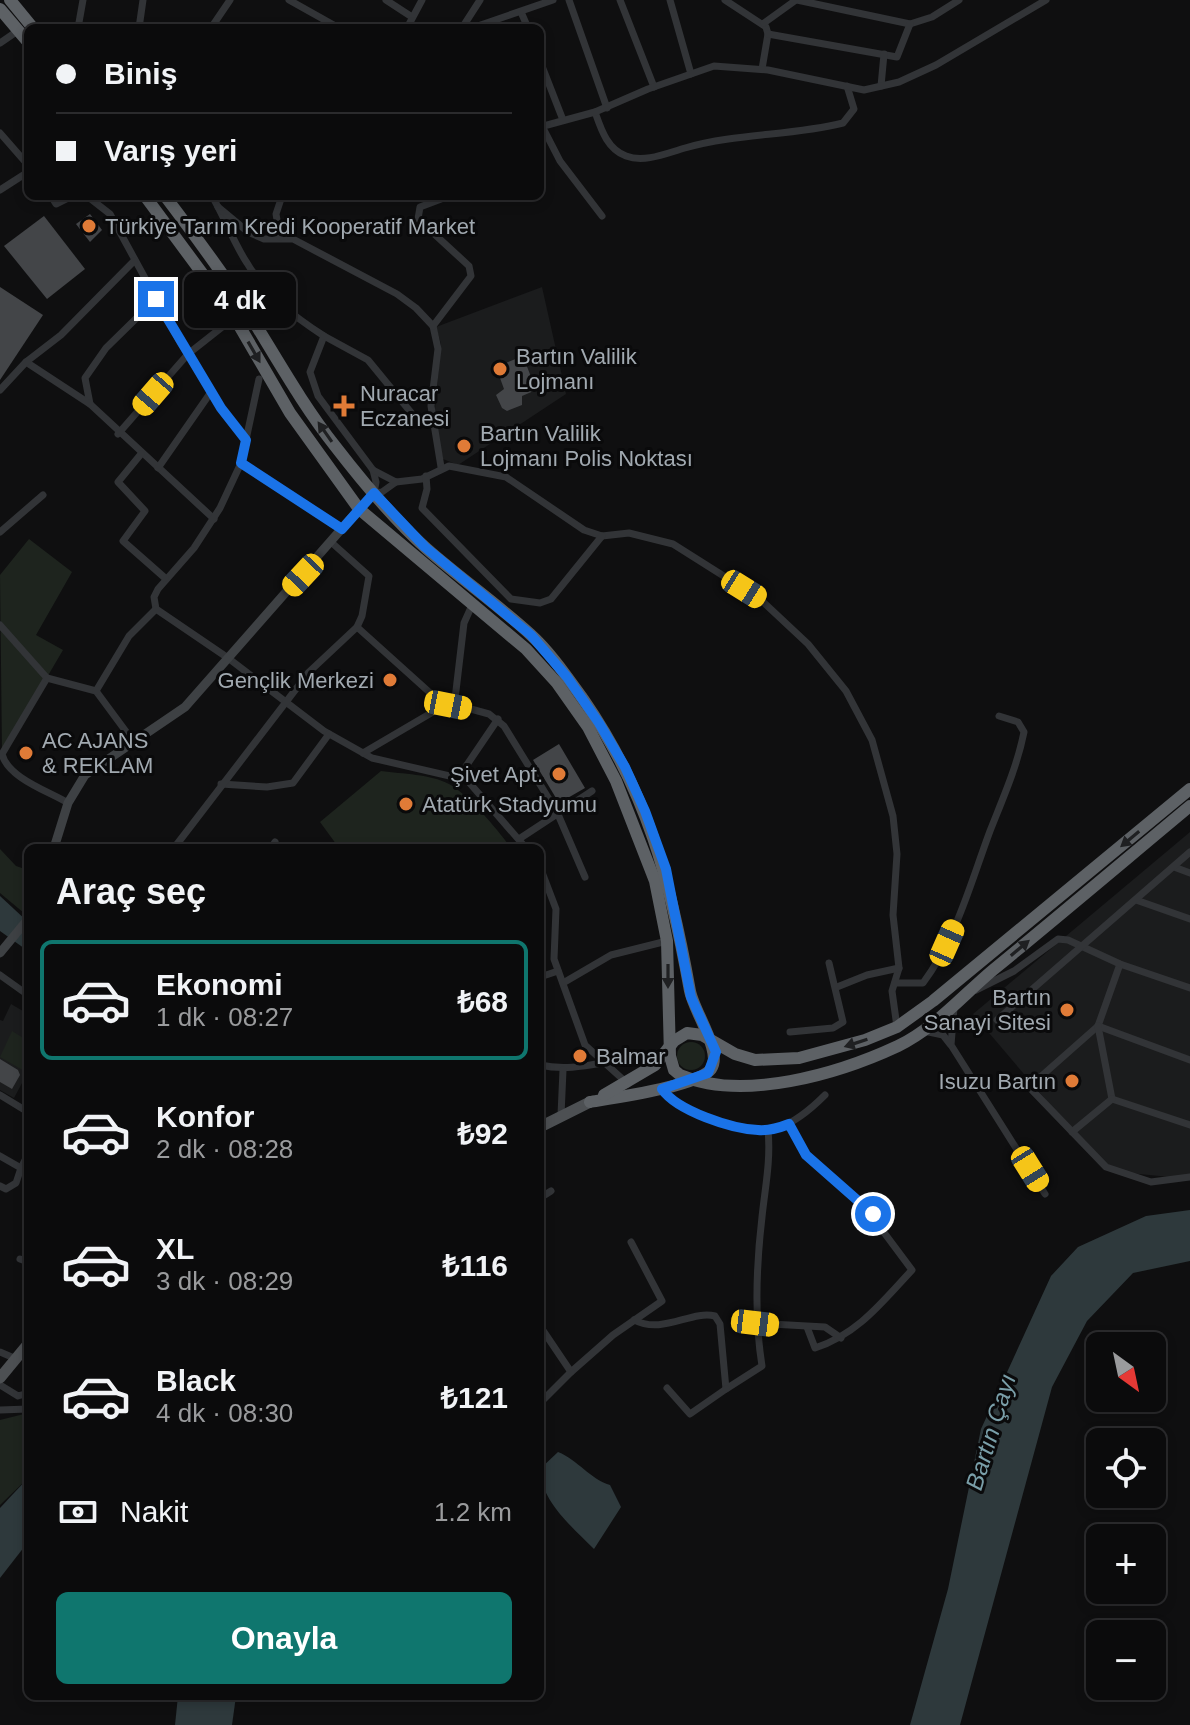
<!DOCTYPE html>
<html lang="tr">
<meta charset="utf-8">
<style>
:root{--surface:#0b0b0c;--page:#141415;--text:#f1f3f6;--muted:#9a9b9d;--line:#2b2b2d;--accent:#0f766e}
body{margin:0;font-family:Helvetica,sans-serif;background:var(--page);color:var(--text);height:100vh;display:flex;flex-direction:column;font-size:30px;white-space:nowrap}
*{box-sizing:border-box;margin:0}
p{font-size:26px;color:var(--muted)}
.icon{flex:none;width:44px;height:44px;fill:none;stroke:currentColor;stroke-width:2;stroke-linecap:round;stroke-linejoin:round}
.map{position:relative;flex:1;overflow:hidden}
.side{position:absolute;left:24px;top:844px;width:520px;height:856px;display:flex;flex-direction:column;background:var(--surface);border-radius:12px;box-shadow:0 4px 12px #0003,0 0 0 2px var(--line)}
.side>*{flex:none}
.banner{position:absolute;left:24px;top:24px;width:520px;height:176px;border-radius:12px;box-shadow:0 4px 12px #0003,0 0 0 2px var(--line);display:grid;align-content:center;height:176px;padding:0 32px;background:var(--surface)}
.needle{width:52px;rotate:147deg}
.tools{position:absolute;left:1086px;top:1332px;display:grid;gap:16px}
.tools a{display:grid;place-items:center;width:80px;height:80px;border-radius:12px;background:var(--surface);box-shadow:0 4px 12px #0003,0 0 0 2px var(--line);font-size:40px}
.end{position:absolute;width:36px;height:36px;margin:-18px;border:10px solid #1a73e8;background:#fff;box-shadow:0 0 0 4px #fff}
.from{border-radius:50%}
.bubble{position:absolute;height:56px;border-radius:12px;background:var(--surface);box-shadow:0 4px 12px #0003,0 0 0 2px var(--line);font-size:26px;font-weight:800;line-height:56px;text-align:center}
.car{position:absolute;width:24px;height:48px;margin:-24px -12px;border-radius:10px;box-shadow:0 0 6px 2px #0007;background:linear-gradient(#f5c518 24%,#345 0 40%,#f5c518 0 76%,#345 0 86%,#f5c518 0)}
.banner b{display:flex;align-items:center;gap:28px;height:76px;font-size:30px}
.banner b+b{border-top:2px solid var(--line)}
.banner i{width:20px;height:20px;background:var(--text)}
ul{padding:0;list-style:none}
li{display:flex;align-items:center;gap:24px;height:120px;margin:0 16px 12px;padding:0 16px;border:4px solid transparent;border-radius:12px}
li div{flex:1}
li b{display:block;font-size:30px}
li em{font-style:normal;font-weight:800}
li.active{border-color:var(--accent)}
li>.icon{width:72px;height:72px;stroke-width:1.5}
h2{padding:0 32px;font-size:36px;line-height:96px}
.pay{display:flex;align-items:center;gap:20px;height:88px;padding:0 32px;font-size:30px}
.pay p{margin-inline-start:auto}
.button{display:flex;gap:16px;margin-top:auto;padding:16px 32px}
.button a{flex:1;height:92px;border-radius:12px;background:var(--accent);color:#fff;font-size:32px;font-weight:800;line-height:92px;text-align:center}
.map>svg:first-child{display:block}
.built{fill:#1b1c1d}
.green{fill:#1e241e}
.water{fill:#2e393c}
.building{fill:#434548}
.lines{fill:none;stroke-linecap:round;stroke-linejoin:round}
.street{stroke:#323437;stroke-width:7}
.secondary{stroke:#3e4144;stroke-width:9}
.primary{stroke:#4d5053;stroke-width:11}
.highway{stroke:#5d6165;stroke-width:12}
.oneway{fill:#1f2022}
.route{stroke:#1a73e8;stroke-width:10}
.poi-dot{fill:#e07b37;stroke:#0a0a0b;stroke-width:3}
.labels{text-anchor:middle;stroke-width:6;stroke-linejoin:round;paint-order:stroke}
.poi-label{font-size:22px;fill:#a1a9b0;stroke:#0a0a0b;text-anchor:start}
.water-label{font-size:24px;font-style:italic;fill:#7a9fa9;stroke:#0a0a0b}
</style>
<div class="map">
<svg width="1190" height="1725" viewBox="0 0 1190 1725">
<rect width="100%" height="100%" fill="#0f0f10"/>
<g class="built">
<polygon points="542,287 566,394 458,465 443,459 434,420 441,344 436,327"/>
<polygon points="1190,832 1190,1179 1129,1173 1097,1160 973,1014"/>
<polygon points="11,1004 28,1014 28,1072 14,1098 0,1090 0,1020 3,1021"/>
</g>
<g class="green">
<polygon points="29,539 72,572 36,635 63,650 2,754 0,575"/>
<path d="M381,771C403,774 430,774 449,784C469,795 498,830 511,848H339L320,822Z"/>
<polygon points="0,849 16,866 28,870 28,904 24,913 0,893"/>
<polygon points="12,1031 28,1041 28,1073 0,1057"/>
<circle cx="691" cy="1056" r="14"/>
<polygon points="28,1413 28,1478 0,1505 0,1420"/>
</g>
<g class="water">
<polygon points="0,896 28,922 28,951 0,931"/>
<polygon points="1190,1210 1190,1261 1133,1273 1087,1321 1052,1387 960,1725 910,1725 948,1589 981,1429 1051,1276 1078,1247 1146,1216"/>
<path d="M558,1452C578,1460 590,1479 610,1485L621,1507L594,1549C573,1528 540,1500 540,1469Z"/>
<polygon points="28,1478 28,1542 0,1578 0,1508"/>
<polygon points="178,1696 236,1696 232,1725 175,1725"/>
</g>
<g class="building">
<polygon points="90,214 102,230 90,242 76,224"/>
<polygon points="44,216 85,269 47,299 4,246"/>
<polygon points="0,287 43,315 0,380"/>
<polygon points="523,356 536,390 522,396 522,405 507,411 502,408 496,395 504,389 496,367"/>
<polygon points="559,744 585,788 559,803 533,760"/>
<polygon points="0,1059 18,1070 20,1075 12,1089 0,1082"/>
</g>
<g class="lines">
<g class="street">
<polyline points="289,0 339,28"/>
<polyline points="386,0 412,17"/>
<polyline points="569,0 607,108"/>
<polyline points="620,0 654,87"/>
<polyline points="670,0 691,74"/>
<polyline points="725,0 766,27 768,34 762,69"/>
<polyline points="797,0 910,24 932,17 959,0"/>
<polyline points="521,12 528,28"/>
<polyline points="764,23 796,0"/>
<polyline points="78,28 83,0"/>
<polyline points="139,28 143,0"/>
<polyline points="211,28 230,0"/>
<polyline points="407,28 422,0"/>
<polyline points="462,28 480,0"/>
<polyline points="472,28 553,0"/>
<polyline points="768,34 897,57 910,24"/>
<polyline points="0,43 19,30"/>
<polyline points="540,61 563,120"/>
<polyline points="881,86 884,54"/>
<path d="M595,112C601,129 607,149 626,156C645,163 667,153 685,148C737,133 792,136 843,123L854,109L847,86"/>
<polyline points="542,126 560,161 602,216"/>
<polyline points="540,127 595,112 648,89 714,66 768,70 864,90 899,82 936,65 1046,0"/>
<polyline points="0,133 28,165"/>
<polyline points="0,190 28,172"/>
<polyline points="51,196 56,204 72,196"/>
<polyline points="87,196 110,214 181,344 221,408 246,440"/>
<path d="M212,196C225,218 233,242 247,263C266,295 293,316 324,336L310,372L318,396L373,470L376,482L374,493L382,492L396,482"/>
<polyline points="218,207 248,232 264,239 293,239 397,294 416,308 433,326 438,349 431,406 441,467"/>
<polyline points="280,237 276,214 282,196"/>
<polyline points="156,299 106,348 85,378 90,404 214,519"/>
<polyline points="433,326 471,276 469,266 418,219 420,207 449,196"/>
<polyline points="324,336 368,360 418,421"/>
<polyline points="26,362 90,404"/>
<polyline points="259,379 241,463 220,508 194,548 158,589 154,597 156,609 228,658 324,731 372,758 467,780 526,848"/>
<polyline points="0,390 26,362 61,335 134,261"/>
<polyline points="118,434 188,354 226,324"/>
<polyline points="141,454 118,482 145,511 123,541 165,578"/>
<polyline points="241,463 342,529"/>
<polyline points="158,468 211,392"/>
<polyline points="373,470 396,482 422,479 449,466 506,477 584,530 602,536 629,533 673,544 760,599 808,644 846,691 872,740 893,816 897,854 893,915 899,968 892,991 897,1027"/>
<polyline points="426,476 427,489 422,508 511,599 540,603 551,599 602,536"/>
<polyline points="0,532 43,495"/>
<path d="M0,625L47,678L2,754C8,778 48,791 68,803"/>
<polyline points="357,627 438,700 489,714 504,726 557,812 585,877"/>
<polyline points="47,678 96,691 133,741"/>
<polyline points="96,691 129,636 156,609"/>
<polyline points="363,753 455,699 464,623 473,603"/>
<polyline points="458,778 498,719"/>
<polyline points="221,784 267,787 293,783 329,734"/>
<polyline points="519,839 592,791"/>
<polyline points="174,848 309,672 357,627 362,616 369,576 331,542"/>
<polyline points="271,848 275,842"/>
<polyline points="540,867 556,909 554,959 585,1045 628,1084"/>
<polyline points="1174,867 1190,873"/>
<polyline points="1136,900 1190,919"/>
<polyline points="1120,964 1098,1026 1029,1087 1106,1167 1151,1182 1190,1177"/>
<polyline points="0,975 28,995"/>
<polyline points="540,977 558,971"/>
<polyline points="563,983 611,955 667,941"/>
<path d="M895,983H923C956,939 971,882 990,831C1003,798 1017,767 1024,732L1018,722L999,716"/>
<polyline points="837,987 867,975 899,968"/>
<polyline points="976,990 1014,971 1058,939 1068,940 1120,964 1190,988"/>
<polyline points="954,1008 951,1045 1045,1194"/>
<polyline points="997,1020 1190,852"/>
<polyline points="1098,1026 1190,1060"/>
<polyline points="1098,1026 1112,1099"/>
<polyline points="924,1031 943,1035 950,1044"/>
<polyline points="790,1032 833,1028 843,1022 829,963"/>
<path d="M540,1065C583,1075 619,1052 660,1060"/>
<path d="M662,1089C678,1113 751,1137 778,1128C796,1122 812,1108 825,1095"/>
<polyline points="0,1095 28,1112"/>
<polyline points="1112,1099 1190,1125"/>
<polyline points="561,1115 563,1070"/>
<path d="M789,1124L806,1155L862,1203L912,1270C882,1302 858,1334 815,1348L807,1327"/>
<polyline points="1072,1132 1112,1099"/>
<polyline points="28,1154 21,1168 28,1173"/>
<polyline points="0,1156 21,1168 16,1183 6,1189 0,1186"/>
<polyline points="540,1198 551,1191"/>
<polyline points="20,1259 28,1262"/>
<path d="M634,1320C663,1335 691,1310 715,1316L720,1324L726,1389L762,1366C754,1316 756,1268 762,1217C765,1188 771,1160 768,1130"/>
<polyline points="755,1323 825,1327 841,1338"/>
<polyline points="540,1326 571,1372 613,1335 662,1301 631,1242"/>
<polyline points="0,1352 14,1358"/>
<polyline points="0,1385 18,1396 28,1393"/>
<polyline points="667,1388 690,1414 726,1389"/>
<polyline points="540,1403 571,1372"/>
<polyline points="0,1410 28,1409"/>
</g>
<g class="secondary">
<polyline points="54,848 68,803 85,775 185,707 359,509"/>
<polyline points="0,953 28,919"/>
</g>
<g class="primary">
<polyline points="540,1127 590,1102"/>
<polyline points="0,1378 28,1344"/>
</g>
<g class="highway">
<polyline points="10,0 33,28"/>
<polyline points="0,9 28,42"/>
<path d="M145,196L233,315L290,413L359,509L526,649L557,683L588,727L616,781L655,881L667,941L670,1056L674,1070L680,1075C743,1102 838,1074 898,1046C935,1028 962,996 993,970C1059,916 1124,861 1190,806"/>
<path d="M165,196C193,233 221,270 246,309C275,355 301,403 335,446C362,481 393,519 427,549C460,578 497,604 530,634C550,652 567,677 583,699C648,793 670,880 690,991C694,1012 723,1052 711,1069C699,1086 614,1098 590,1102"/>
<polyline points="604,1095 655,1065 674,1041 687,1033 702,1035 735,1054 755,1060 799,1058 865,1040 897,1027 933,1001 1190,789"/>
</g>
</g>
<defs><path id="oneway-solid" d="M-6-.8H1V-3.2L6.5 0L1 3.2V.8H-6Z" transform="scale(2)"/></defs>
<g class="oneway">
<use href="#oneway-solid" transform="translate(254 352) rotate(60)"/>
<use href="#oneway-solid" transform="translate(325 432) rotate(-125)"/>
<use href="#oneway-solid" transform="translate(1130 839) rotate(140)"/>
<use href="#oneway-solid" transform="translate(1020 948) rotate(-40)"/>
<use href="#oneway-solid" transform="translate(668 976) rotate(90)"/>
<use href="#oneway-solid" transform="translate(856 1043) rotate(162)"/>
</g>
<g class="lines">
<path class="route" d="M156,299L221,408L246,440L241,463L342,529L374,493L425,547L531,635L567,677L599,723L625,767L645,811L666,869L691,997L716,1052L708,1073L662,1089C677,1111 732,1129 758,1130C769,1131 779,1128 789,1124L806,1155L873,1214"/>
</g>
<g class="poi-dot">
<circle cx="89" cy="226" r="8"/>
<circle cx="500" cy="369" r="8"/>
<path d="M340 394h8v8h8v8h-8v8h-8v-8h-8v-8h8z"/>
<circle cx="464" cy="446" r="8"/>
<circle cx="390" cy="680" r="8"/>
<circle cx="26" cy="753" r="8"/>
<circle cx="559" cy="774" r="8"/>
<circle cx="406" cy="804" r="8"/>
<circle cx="1067" cy="1010" r="8"/>
<circle cx="580" cy="1056" r="8"/>
<circle cx="1072" cy="1081" r="8"/>
</g>
<g class="labels">
<g class="poi-label">
<text x="105" y="234">Türkiye Tarım Kredi Kooperatif Market</text>
<text x="516" y="364">Bartın Valilik<tspan x="516" dy="25">Lojmanı</tspan></text>
<text x="360" y="401">Nuracar<tspan x="360" dy="25">Eczanesi</tspan></text>
<text x="480" y="441">Bartın Valilik<tspan x="480" dy="25">Lojmanı Polis Noktası</tspan></text>
<text x="374" y="688" text-anchor="end">Gençlik Merkezi</text>
<text x="42" y="748">AC AJANS<tspan x="42" dy="25">&amp; REKLAM</tspan></text>
<text x="543" y="782" text-anchor="end">Şivet Apt.</text>
<text x="422" y="812">Atatürk Stadyumu</text>
<text x="1051" y="1005" text-anchor="end">Bartın<tspan x="1051" dy="25">Sanayi Sitesi</tspan></text>
<text x="596" y="1064">Balmar</text>
<text x="1056" y="1089" text-anchor="end">Isuzu Bartın</text>
</g>
<g class="water-label">
<text transform="translate(991 1432) rotate(-73)" y="8">Bartın Çayı</text>
</g>
</g>
</svg>
<div class="tools">
<a><svg class="needle" viewBox="-14 -14 28 28"><path d="M0-13l5 13h-10z" fill="#e53935"/><path d="M0 13l5-13h-10z" fill="#9a9b9d"/></svg></a>
<a><svg class="icon" aria-label="locate" viewBox="0 0 24 24"><circle cx="12" cy="12" r="6"/><path d="M12 2v4M12 18v4M2 12h4M18 12h4"/></svg></a>
<a>+</a>
<a>−</a>
</div>
<i class="end from" style="left:873px;top:1214px"></i>
<i class="end" style="left:156px;top:299px"></i>
<div class="bubble" style="left:184px;top:272px;width:112px">4 dk</div>
<i class="car" style="left:153px;top:394px;rotate:221deg"></i>
<i class="car" style="left:303px;top:575px;rotate:223deg"></i>
<i class="car" style="left:744px;top:589px;rotate:122deg"></i>
<i class="car" style="left:448px;top:705px;rotate:101deg"></i>
<i class="car" style="left:947px;top:943px;rotate:24deg"></i>
<i class="car" style="left:1030px;top:1169px;rotate:148deg"></i>
<i class="car" style="left:755px;top:1323px;rotate:97deg"></i>
<div class="banner">
<b><i class="from"></i>Biniş</b>
<b><i></i>Varış yeri</b>
</div>
<section class="side">
<h2>Araç seç</h2>
<ul>
<li class="active"><svg class="icon" aria-label="car" viewBox="0 0 24 24"><path d="M5 17H2v-5l4-1 3-4h7l3 4 3 1v5h-3M9 17h6M6 11h13"/><circle cx="7" cy="17" r="2"/><circle cx="17" cy="17" r="2"/></svg><div><b>Ekonomi</b><p>1 dk · 08:27</p></div><em>₺68</em></li>
<li><svg class="icon" aria-label="car" viewBox="0 0 24 24"><path d="M5 17H2v-5l4-1 3-4h7l3 4 3 1v5h-3M9 17h6M6 11h13"/><circle cx="7" cy="17" r="2"/><circle cx="17" cy="17" r="2"/></svg><div><b>Konfor</b><p>2 dk · 08:28</p></div><em>₺92</em></li>
<li><svg class="icon" aria-label="car" viewBox="0 0 24 24"><path d="M5 17H2v-5l4-1 3-4h7l3 4 3 1v5h-3M9 17h6M6 11h13"/><circle cx="7" cy="17" r="2"/><circle cx="17" cy="17" r="2"/></svg><div><b>XL</b><p>3 dk · 08:29</p></div><em>₺116</em></li>
<li><svg class="icon" aria-label="car" viewBox="0 0 24 24"><path d="M5 17H2v-5l4-1 3-4h7l3 4 3 1v5h-3M9 17h6M6 11h13"/><circle cx="7" cy="17" r="2"/><circle cx="17" cy="17" r="2"/></svg><div><b>Black</b><p>4 dk · 08:30</p></div><em>₺121</em></li>
</ul>
<div class="pay"><svg class="icon" aria-label="cash" viewBox="0 0 24 24"><path d="M3 7h18v10H3z"/><circle cx="12" cy="12" r="2"/></svg>Nakit<p>1.2 km</p></div>
<div class="button"><a>Onayla</a></div>
</section>
</div>
